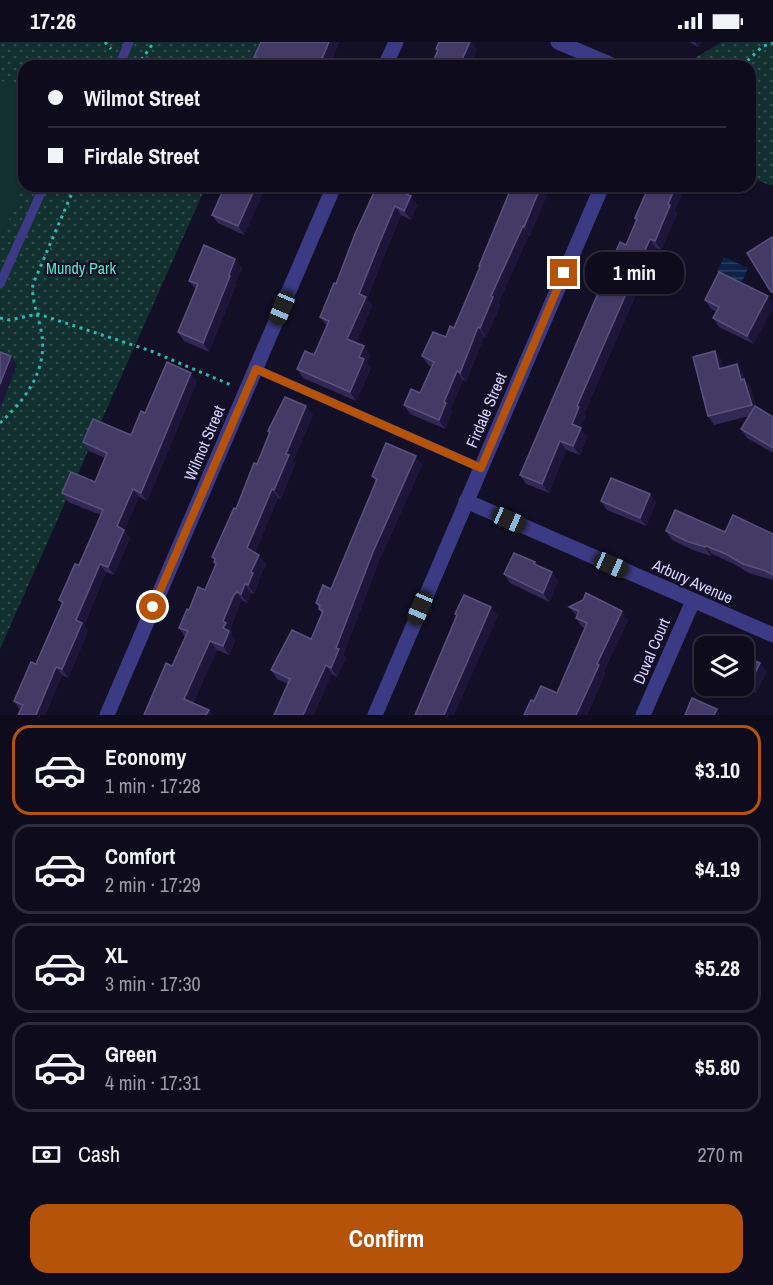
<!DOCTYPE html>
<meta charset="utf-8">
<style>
:root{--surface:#0e0b1c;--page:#1c1929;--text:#f1f3f6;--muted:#9b9ba3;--line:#2e2b3b;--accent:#b45309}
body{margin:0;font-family:"Archivo Narrow",sans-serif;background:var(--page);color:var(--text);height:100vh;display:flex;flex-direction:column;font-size:22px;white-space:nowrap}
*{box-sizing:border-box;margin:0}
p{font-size:20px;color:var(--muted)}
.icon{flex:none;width:33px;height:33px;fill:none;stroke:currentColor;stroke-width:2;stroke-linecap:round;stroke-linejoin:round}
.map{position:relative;height:673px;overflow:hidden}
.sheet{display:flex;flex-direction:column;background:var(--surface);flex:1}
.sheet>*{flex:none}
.hud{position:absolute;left:18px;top:18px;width:738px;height:132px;border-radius:18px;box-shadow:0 2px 4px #0004,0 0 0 2px var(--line);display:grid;align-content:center;height:132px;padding:0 30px;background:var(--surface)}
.tools{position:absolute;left:694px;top:594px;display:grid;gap:12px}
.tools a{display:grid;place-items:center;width:60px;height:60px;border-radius:12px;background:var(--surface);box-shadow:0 2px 4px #0004,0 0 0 2px var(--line);font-size:30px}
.end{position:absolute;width:27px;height:27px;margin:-14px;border:8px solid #b45309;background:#fff;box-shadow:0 0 0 3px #fff}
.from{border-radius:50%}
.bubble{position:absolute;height:42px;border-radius:18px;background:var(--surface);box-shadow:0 2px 4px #0004,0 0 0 2px var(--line);font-size:20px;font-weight:700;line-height:42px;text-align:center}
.car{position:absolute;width:18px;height:36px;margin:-18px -9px;border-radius:8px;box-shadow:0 0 4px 2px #0007;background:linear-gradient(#222 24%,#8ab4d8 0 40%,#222 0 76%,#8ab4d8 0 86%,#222 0)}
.hud b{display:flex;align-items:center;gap:21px;height:57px;font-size:22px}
.hud b+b{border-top:2px solid var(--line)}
.hud i{width:15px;height:15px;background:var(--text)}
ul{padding:10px 0 0;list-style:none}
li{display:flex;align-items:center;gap:18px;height:90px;margin:0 12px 9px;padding:0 18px;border:3px solid var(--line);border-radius:18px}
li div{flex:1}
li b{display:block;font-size:22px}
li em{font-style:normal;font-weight:700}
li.on{border-color:var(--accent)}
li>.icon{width:54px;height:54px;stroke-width:1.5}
.pay{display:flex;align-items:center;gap:15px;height:66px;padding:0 30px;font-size:22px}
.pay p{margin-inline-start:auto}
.cta{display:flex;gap:12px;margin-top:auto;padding:12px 30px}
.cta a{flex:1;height:69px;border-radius:18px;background:var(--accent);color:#fff;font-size:24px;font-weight:700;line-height:69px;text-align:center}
.status{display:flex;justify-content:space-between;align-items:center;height:42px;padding:0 30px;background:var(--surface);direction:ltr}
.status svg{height:16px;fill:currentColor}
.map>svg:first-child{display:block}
.park{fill:url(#park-dots)}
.pitch{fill:#12302f}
.water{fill:url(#water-rules)}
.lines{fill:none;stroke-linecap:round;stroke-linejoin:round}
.path{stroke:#2fb8b0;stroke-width:3;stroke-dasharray:3 4.5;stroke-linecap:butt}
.service{stroke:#3d3a85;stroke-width:9}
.minor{stroke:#3d3a85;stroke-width:15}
.wall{fill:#312854}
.shaded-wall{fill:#1d163a}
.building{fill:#433a66;stroke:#5a527e;stroke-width:1.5}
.route{stroke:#b45309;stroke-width:8}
.labels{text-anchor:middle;stroke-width:4.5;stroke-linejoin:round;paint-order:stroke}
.park-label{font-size:16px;fill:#5fe0c0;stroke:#130f26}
.street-label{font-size:16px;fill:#d9d4ff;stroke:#130f26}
</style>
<div class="status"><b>17:26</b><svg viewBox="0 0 49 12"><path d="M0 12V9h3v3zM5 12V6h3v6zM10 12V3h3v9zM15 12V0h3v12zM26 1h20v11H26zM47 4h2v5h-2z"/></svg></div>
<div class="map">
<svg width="773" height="673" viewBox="0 0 773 673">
<defs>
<pattern id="park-dots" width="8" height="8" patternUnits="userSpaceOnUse" patternTransform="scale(1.5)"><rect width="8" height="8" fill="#12302f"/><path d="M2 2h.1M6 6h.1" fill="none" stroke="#344d4e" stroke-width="1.8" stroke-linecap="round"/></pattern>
<pattern id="water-rules" width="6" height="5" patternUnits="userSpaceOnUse" patternTransform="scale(1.5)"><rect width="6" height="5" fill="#0c2248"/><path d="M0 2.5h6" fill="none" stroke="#2f4163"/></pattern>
</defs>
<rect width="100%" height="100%" fill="#130f26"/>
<g class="park">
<polygon points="0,0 270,0 259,24 24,24 24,144 206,144 0,607"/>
<polygon points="722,0 773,0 773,143 769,143 750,135 750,24 681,24"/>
</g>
<polygon class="pitch" points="0,38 24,49 24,143 0,198"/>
<polygon class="water" points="724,215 748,226 742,240 717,230"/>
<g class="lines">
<g class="path">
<polyline points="105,0 111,7"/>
<polyline points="137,24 154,0"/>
<polyline points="742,24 763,4 773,1"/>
<polyline points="0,276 9,278 38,272 151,309 231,343"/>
<path d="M0,381C27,356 49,326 41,288C38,272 31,257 33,242L75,144"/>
</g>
<g class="service">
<polyline points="119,24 129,0"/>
<polyline points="0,242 44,144"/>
<polyline points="256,327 481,426"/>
</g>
<g class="minor">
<polyline points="558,0 614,24"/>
<polyline points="385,24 396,0"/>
<polyline points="466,459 773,593"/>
<polyline points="107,673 334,144"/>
<polyline points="375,673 602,144"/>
<polyline points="643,673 693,559"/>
</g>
</g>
<g class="wall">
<polygon points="261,0 339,0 329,24 260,24 254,15"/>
<polygon points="689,0 701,0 698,5"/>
<polygon points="225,144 266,144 244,193 218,181 212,173"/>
<polygon points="377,144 414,144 410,154 417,163 411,178 401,173 385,211 367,257 372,264 356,301 364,304 370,313 367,321 371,326 356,359 303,336 297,327 314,313 327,284 320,275 336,242"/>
<polygon points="512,144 530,194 529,193 498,262 500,264 486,295 484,294 466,340 463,338 450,368 452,370 445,387 410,372 404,363 420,351 432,325 428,323 422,314 446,295 454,286 480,226 479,224"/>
<polygon points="675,169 677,172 661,208 656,206 584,372 586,374 580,386 587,395 580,413 566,408 549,451 526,442 520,433 626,203 636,179 635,176"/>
<polygon points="235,217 242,226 235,241 236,243 209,310 184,299 178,290 196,248 189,239"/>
<polygon points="719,230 754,302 719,285 713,276 717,270 711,267 705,258"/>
<polygon points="715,309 721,318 723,326 743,331 745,338 751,346 756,365 773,375 773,411 747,396 741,387 749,374 714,383 708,374"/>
<polygon points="197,339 147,459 139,455 124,488 130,496 114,533 106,530 84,583 88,589 68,636 62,633 45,673 18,673 20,668 14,659 36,622 62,562 59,558 79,523 101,473 68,460 62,451 95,440 105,416 89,409 83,400 131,393 145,371"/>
<polygon points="313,373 293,419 295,422 281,457 278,456 255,510 266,522 258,538 259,540 254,552 251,551 247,561 243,559 240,561 230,587 232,590 231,592 235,598 229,613 217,608 193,661 209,668 212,673 144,673 172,624 185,595 179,586 205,548 216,523 214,520 215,518 212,515 236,467 257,422 269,392 268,389"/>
<polygon points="422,423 379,519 343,613 346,616 337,635 332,632 288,642 277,637 271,628 312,595 322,572 316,561 331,547 376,440 372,434"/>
<polygon points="650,452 656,461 646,484 607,468 601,459"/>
<polygon points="666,489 725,490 773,492 773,538 749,531 732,521 712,512 711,514 693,508 672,498"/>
<polygon points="535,520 538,524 552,530 558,539 549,560 510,541 504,532"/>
<polygon points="569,565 628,578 604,629 605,632 587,673 524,673 534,659 557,651 585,586 582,585 576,576 577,574"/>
<polygon points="744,613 745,614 760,621 766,630 756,651 742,644 744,644"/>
</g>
<g class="shaded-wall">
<polygon points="329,0 339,0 329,24 319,24"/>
<polygon points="470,0 472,0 477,8 470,24 459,24"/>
<polygon points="695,0 701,0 698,5"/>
<polygon points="256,144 266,144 244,193 238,184"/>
<polygon points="404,144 414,144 407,159 401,150"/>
<polygon points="541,144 551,144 530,194 524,185"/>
<polygon points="676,144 686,144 675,169 677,172 661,208 655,199 668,162"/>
<polygon points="411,154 417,163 411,178 404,169"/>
<polygon points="395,164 401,173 385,211 367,257 372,264 354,306 347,297 359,252 379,202"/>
<polygon points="523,184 529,193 498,262 500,264 486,295 480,286 491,254"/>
<polygon points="650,197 656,206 584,372 586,374 578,391 572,382 577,364"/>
<polygon points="235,217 242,226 235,241 236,243 209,310 203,301"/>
<polygon points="768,254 773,261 773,266 754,302 747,294"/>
<polygon points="478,285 484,294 466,340 460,331"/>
<polygon points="364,304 370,313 367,321 371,326 356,359 350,350 359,315"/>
<polygon points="715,309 721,318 726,335 719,327"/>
<polygon points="11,314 17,323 0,367 0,342"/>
<polygon points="737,322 743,331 745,338 751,346 758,372 752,363 741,338"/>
<polygon points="457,329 463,338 450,368 452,370 445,387 439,378 444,360"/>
<polygon points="191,331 197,339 147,459 141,451"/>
<polygon points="306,364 313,373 293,419 295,422 281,457 274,448 286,412"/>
<polygon points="581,386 587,395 580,413 573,404"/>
<polygon points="560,399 566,408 549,451 542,442"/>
<polygon points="416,414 422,423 379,519 343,613 346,616 337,635 331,626 336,606 373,510"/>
<polygon points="133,447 139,455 124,488 130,496 114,533 108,525 117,484"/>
<polygon points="272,447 278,456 254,515 247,506"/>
<polygon points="650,452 656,461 646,484 640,476"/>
<polygon points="706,504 712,512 711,514 705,505"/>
<polygon points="259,513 266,522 258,538 259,540 254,552 248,543 251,530"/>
<polygon points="100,522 106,530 84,583 88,589 68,636 62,627 76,578"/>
<polygon points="552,530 558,539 549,560 543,551"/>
<polygon points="245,542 251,551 247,561 241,552"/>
<polygon points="237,550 243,559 240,561 230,587 232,590 231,592 235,598 229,613 223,604 223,579 234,553"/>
<polygon points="491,565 498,574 454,673 444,673"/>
<polygon points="622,569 628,578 604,629 605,632 587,673 576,673 597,622"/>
<polygon points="210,599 217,608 191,666 184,657"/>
<polygon points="760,621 766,630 756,651 750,642"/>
<polygon points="326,623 332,632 314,673 303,673"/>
<polygon points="56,625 62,633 45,673 36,673"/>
<polygon points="717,667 721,673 714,673"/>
<polygon points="209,668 212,673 206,673"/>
</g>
<g class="building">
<polygon points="261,0 329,0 319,24 275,24 254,15"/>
<polygon points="439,0 470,0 459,24 431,24 438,8 436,7"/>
<polygon points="225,144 256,144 238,184 212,173"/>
<polygon points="377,144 404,144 401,150 411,154 404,169 395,164 379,202 359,252 366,255 347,297 364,304 359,315 364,317 350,350 297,327 305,309 314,313 329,279 320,275 334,241 336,242 355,192"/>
<polygon points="512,144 541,144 524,185 523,184 491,254 493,255 480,286 478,285 460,331 457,329 444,360 446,361 439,378 404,363 411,347 420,351 434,320 422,314 433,290 446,295 450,284 454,286 480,225 479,224"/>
<polygon points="649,144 676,144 668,162 670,163 655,199 650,197 577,364 579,365 572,382 581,386 573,404 560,399 542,442 520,433 620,200 626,203 637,177 635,176"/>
<polygon points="772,195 773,250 771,250 747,211"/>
<polygon points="204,203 235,217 229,233 230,234 203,301 178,290 198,242 189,239"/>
<polygon points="719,230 768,254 747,294 713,276 719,265 705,258"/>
<polygon points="715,309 719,327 737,322 741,338 744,337 752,363 708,374 693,315"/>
<polygon points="0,310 11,314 0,342"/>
<polygon points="167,320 191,331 141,451 133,447 117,484 124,488 108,525 100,522 76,578 82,581 62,627 56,625 36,673 18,673 23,663 14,659 31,620 36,622 63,560 59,558 75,522 79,523 103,468 62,451 71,430 95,440 107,411 83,400 93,377 131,393 141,369 145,371"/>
<polygon points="285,355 306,364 286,412 289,413 274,448 272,447 247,506 259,513 251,530 253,531 248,543 245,542 241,552 237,550 234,553 223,579 226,581 223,586 229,589 223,604 210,599 184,657 209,668 206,673 144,673 166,621 172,624 188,589 179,586 187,567 189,568 198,545 205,548 216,522 214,520 215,517 212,515 234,466 236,467 254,421 257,422 270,390 268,389"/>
<polygon points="755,364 773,375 773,406 741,387"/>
<polygon points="386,401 416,414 373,510 336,606 339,607 331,626 326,623 303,673 274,673 290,637 271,628 292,588 311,597 312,595 323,569 319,567 320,563 316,561 323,543 331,547 377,437 372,434"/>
<polygon points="611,436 650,452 640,476 601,459"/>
<polygon points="675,468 725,490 733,473 773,492 773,533 766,529 743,522 726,512 706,504 705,505 686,499 666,489"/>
<polygon points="514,511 535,520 534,522 552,530 543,551 504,532"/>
<polygon points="586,551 622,569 597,622 599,623 576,673 524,673 531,658 534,659 541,644 557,651 587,581 576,576 579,569 569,565 583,558"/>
<polygon points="464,553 491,565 444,673 415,673 457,573 455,572"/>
<polygon points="713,599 727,604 711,604"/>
<polygon points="744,614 760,621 750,642 744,639"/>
<polygon points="692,656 717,667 714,673 685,673"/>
</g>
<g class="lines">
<polyline class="route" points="153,565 256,327 481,426 564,231"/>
</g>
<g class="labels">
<g class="park-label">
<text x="81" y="232">Mundy Park</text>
</g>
<g class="street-label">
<text transform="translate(486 368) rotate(-67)" y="6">Firdale Street</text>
<text transform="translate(204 401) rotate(-67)" y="6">Wilmot Street</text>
<text transform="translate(693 539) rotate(24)" y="6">Arbury Avenue</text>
<text transform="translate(651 609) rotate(-67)" y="6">Duval Court</text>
</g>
</g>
</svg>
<div class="tools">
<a><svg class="icon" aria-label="layers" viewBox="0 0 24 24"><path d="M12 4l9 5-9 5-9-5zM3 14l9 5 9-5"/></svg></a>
</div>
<i class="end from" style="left:153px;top:565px"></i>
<i class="end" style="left:564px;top:231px"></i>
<div class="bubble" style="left:585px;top:210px;width:99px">1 min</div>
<i class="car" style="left:282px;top:266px;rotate:203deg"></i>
<i class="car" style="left:509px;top:478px;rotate:114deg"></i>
<i class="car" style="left:611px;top:523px;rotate:114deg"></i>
<i class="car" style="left:420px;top:566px;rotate:203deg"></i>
<div class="hud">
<b><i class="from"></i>Wilmot Street</b>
<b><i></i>Firdale Street</b>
</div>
</div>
<section class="sheet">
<ul>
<li class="on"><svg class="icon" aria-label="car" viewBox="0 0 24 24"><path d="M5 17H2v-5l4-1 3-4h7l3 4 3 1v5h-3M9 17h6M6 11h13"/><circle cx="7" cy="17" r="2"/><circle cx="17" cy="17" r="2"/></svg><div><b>Economy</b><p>1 min · 17:28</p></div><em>$3.10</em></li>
<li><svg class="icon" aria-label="car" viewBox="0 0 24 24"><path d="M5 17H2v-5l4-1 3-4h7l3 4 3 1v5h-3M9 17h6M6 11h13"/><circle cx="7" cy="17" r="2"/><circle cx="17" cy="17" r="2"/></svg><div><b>Comfort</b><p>2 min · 17:29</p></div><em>$4.19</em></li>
<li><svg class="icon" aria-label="car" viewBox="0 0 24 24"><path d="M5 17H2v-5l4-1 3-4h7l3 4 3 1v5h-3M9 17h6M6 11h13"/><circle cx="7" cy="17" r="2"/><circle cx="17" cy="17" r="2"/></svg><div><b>XL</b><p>3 min · 17:30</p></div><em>$5.28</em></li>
<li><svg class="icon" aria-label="car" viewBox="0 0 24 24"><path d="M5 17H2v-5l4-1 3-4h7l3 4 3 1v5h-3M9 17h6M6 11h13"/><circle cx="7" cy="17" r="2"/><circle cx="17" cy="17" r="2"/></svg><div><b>Green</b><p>4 min · 17:31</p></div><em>$5.80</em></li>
</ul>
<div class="pay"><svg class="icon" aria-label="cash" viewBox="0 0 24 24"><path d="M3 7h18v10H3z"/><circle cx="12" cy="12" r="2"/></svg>Cash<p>270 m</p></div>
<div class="cta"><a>Confirm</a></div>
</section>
